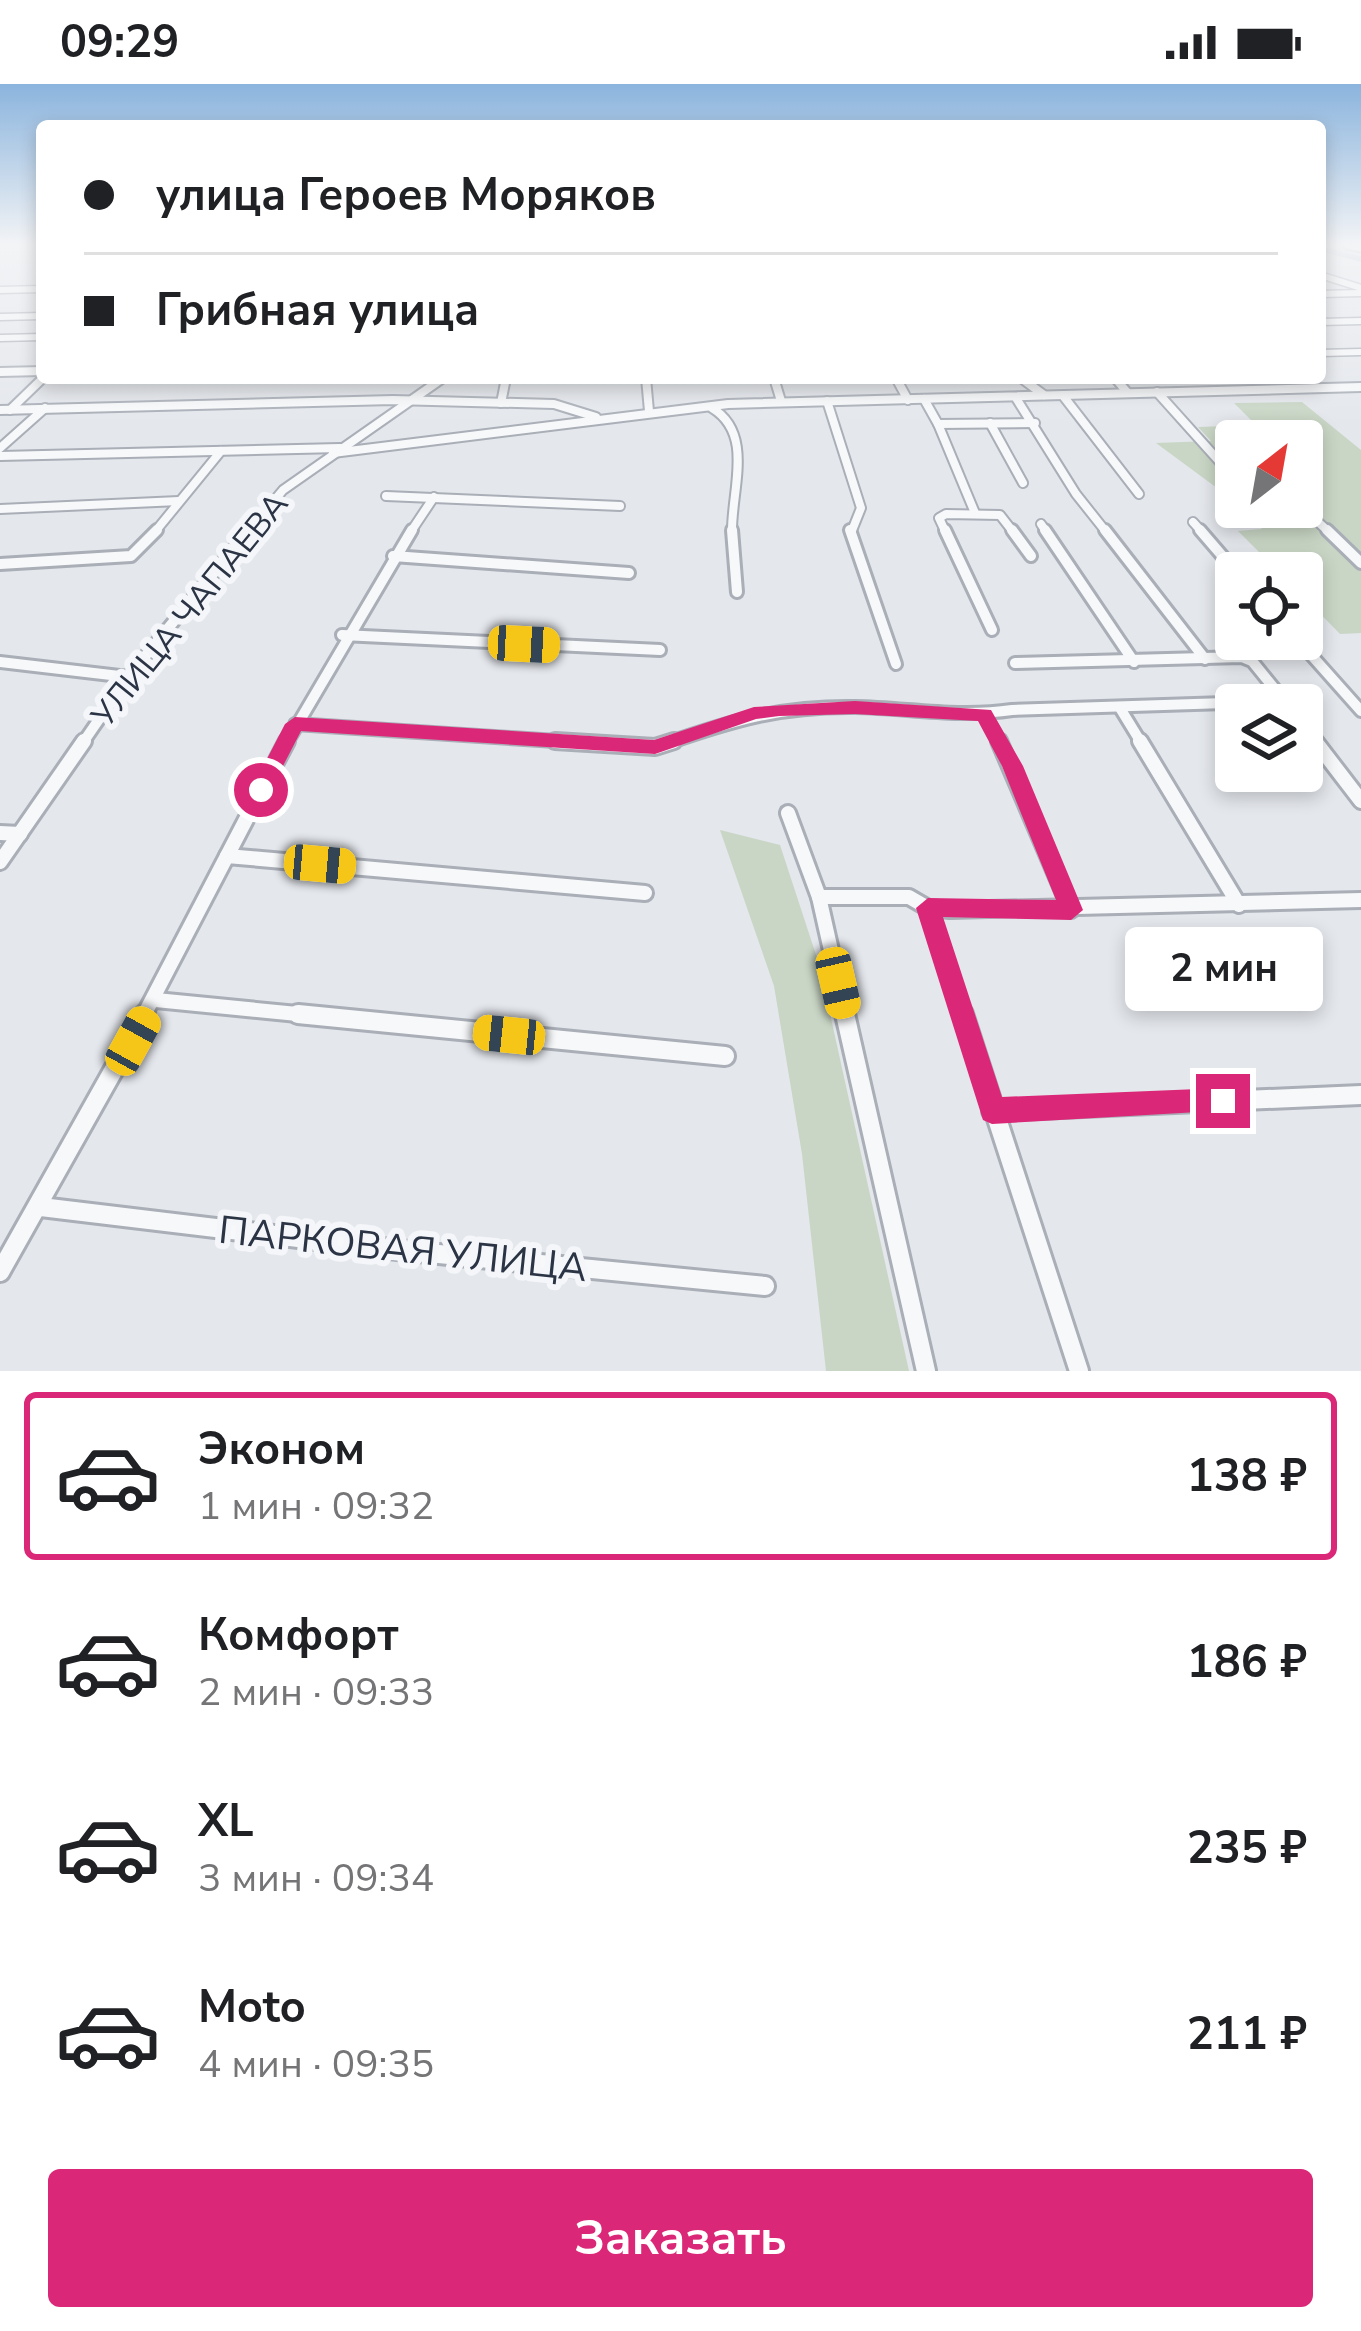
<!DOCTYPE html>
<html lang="ru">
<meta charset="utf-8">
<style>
:root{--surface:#fff;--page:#f2f2f2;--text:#202124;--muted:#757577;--line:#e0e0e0;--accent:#db2777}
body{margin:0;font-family:"Nunito Sans",sans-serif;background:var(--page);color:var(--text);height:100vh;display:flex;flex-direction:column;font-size:45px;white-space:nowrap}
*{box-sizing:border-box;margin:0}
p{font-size:39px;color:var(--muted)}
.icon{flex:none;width:66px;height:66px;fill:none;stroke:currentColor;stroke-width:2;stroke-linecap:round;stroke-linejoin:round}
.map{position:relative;height:1287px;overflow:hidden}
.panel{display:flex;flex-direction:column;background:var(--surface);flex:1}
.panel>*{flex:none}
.guide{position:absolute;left:36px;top:36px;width:1290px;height:264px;border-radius:12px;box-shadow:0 6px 18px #0003;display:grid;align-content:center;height:264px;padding:0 48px;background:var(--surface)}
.needle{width:78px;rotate:31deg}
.tools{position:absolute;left:1215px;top:336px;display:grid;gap:24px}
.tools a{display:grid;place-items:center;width:108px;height:108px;border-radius:12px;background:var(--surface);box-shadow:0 6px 18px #0003;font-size:60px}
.end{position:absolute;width:54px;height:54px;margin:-27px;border:15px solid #db2777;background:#fff;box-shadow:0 0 0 6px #fff}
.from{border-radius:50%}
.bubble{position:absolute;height:84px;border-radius:12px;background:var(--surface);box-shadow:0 6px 18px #0003;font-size:39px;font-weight:700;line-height:84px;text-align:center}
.car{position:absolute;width:36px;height:72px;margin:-36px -18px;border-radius:15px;box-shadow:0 0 9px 3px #0007;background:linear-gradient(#f5c518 24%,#345 0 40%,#f5c518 0 76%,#345 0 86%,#f5c518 0)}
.guide b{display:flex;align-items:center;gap:42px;height:114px;font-size:45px}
.guide b+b{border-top:3px solid var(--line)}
.guide i{width:30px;height:30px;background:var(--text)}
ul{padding:21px 0 0;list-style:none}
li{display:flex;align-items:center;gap:36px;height:168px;margin:0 24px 18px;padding:0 24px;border:6px solid transparent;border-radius:12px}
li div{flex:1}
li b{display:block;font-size:45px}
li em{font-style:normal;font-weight:700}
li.selected{border-color:var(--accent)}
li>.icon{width:108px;height:108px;stroke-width:1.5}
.primary-button{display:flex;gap:24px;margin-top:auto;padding:24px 48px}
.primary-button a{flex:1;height:138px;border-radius:12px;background:var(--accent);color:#fff;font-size:48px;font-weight:700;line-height:138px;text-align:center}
.status{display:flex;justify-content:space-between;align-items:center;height:84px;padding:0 60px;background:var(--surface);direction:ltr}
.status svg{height:33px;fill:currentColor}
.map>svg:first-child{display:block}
.green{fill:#c9d6c5}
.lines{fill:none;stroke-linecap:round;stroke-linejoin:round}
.river{fill:#9fb4cc;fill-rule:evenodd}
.minor-far4-casing{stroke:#a9aeb7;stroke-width:9}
.minor-far3-casing{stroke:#a9aeb7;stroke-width:12}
.minor-far2-casing{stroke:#a9aeb7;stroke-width:16}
.minor-far1-casing{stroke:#a9aeb7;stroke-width:20}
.minor-casing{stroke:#a9aeb7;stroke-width:24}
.trunk-casing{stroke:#8b94a3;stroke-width:6}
.minor-far4{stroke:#f7f8fa;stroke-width:6}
.minor-far3{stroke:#f7f8fa;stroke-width:8}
.minor-far2{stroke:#f7f8fa;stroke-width:10}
.minor-far1{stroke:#f7f8fa;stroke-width:14}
.minor{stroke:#f7f8fa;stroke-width:18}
.trunk{fill:#fff;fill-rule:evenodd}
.route{fill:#db2777}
.labels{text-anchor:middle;stroke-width:12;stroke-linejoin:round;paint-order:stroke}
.street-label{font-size:33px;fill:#2b3445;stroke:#f4f6f9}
.near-street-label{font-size:39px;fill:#2b3445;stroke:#f4f6f9}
</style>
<div class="status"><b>09:29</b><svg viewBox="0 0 49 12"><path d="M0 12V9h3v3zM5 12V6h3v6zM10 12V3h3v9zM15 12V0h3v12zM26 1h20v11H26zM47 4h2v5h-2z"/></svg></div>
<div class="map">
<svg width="1361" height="1287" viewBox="0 0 1361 1287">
<rect width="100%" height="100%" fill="#e4e7ec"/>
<g class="green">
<polygon points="1302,318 1361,366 1361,549 1340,550 1302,511 1302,489 1280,489 1238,447 1262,445 1242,423 1302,423 1302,357 1236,357 1236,418 1156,359 1211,357 1198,343 1256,341 1234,319"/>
<polygon points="720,746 780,761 819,880 909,1287 826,1287 802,1070 774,902"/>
</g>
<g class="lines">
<polygon class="river" points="1320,162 1361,172 1361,178 1320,167"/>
<defs>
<g id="minor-far4">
<polyline points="1320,191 1361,204"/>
<polyline points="0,206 42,205"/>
<polyline points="1320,210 1361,209"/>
<polyline points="0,233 42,232"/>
<polyline points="1320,238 1361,237"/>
<polyline points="0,254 42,253"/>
<polyline points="1320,269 1361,268"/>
<polyline points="5,288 42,287"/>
</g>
<g id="minor-far3">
<polyline points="0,288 42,287"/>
<polyline points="646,294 649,327"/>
<polyline points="774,294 781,317"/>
<polyline points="896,294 908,316"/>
<polyline points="1021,294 1044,311"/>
<polyline points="1115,294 1127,308"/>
<polyline points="1157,308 1236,396"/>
<polyline points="1064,313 1139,410"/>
<polyline points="1016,314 1076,410 1107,449"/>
<polyline points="924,315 938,340 1035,339"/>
<polyline points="827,317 861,424 851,449"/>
<polyline points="501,319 506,294"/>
<path d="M712,324C755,350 731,407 732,449"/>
<polyline points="0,326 393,316 554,320 596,333"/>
<polyline points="10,326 43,294"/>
<polyline points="990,339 1023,399"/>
<polyline points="938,340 975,429"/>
<polyline points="0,364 45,324"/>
<polyline points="333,369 728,320 1361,303"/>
<polyline points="0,372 340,364"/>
<polyline points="386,412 620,422"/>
<polyline points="1302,423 1330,449"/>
<polyline points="0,425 179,417"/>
<polyline points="1193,438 1203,449"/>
<polyline points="1041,440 1047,449"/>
<polyline points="154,449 221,367"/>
<polyline points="247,449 283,406 443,294"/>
<polyline points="410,449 434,413"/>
<polyline points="946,449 939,434 946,430 1000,431 1014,449"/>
</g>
<g id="minor-far2">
<polyline points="732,446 737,508"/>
<polyline points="850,446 896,580"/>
<polyline points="945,446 992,546"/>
<polyline points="1012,446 1031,472"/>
<polyline points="1045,446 1134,578"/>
<polyline points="1105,446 1205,575"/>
<polyline points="1200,446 1237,489"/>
<polyline points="1327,446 1361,479"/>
<polyline points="393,472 629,489"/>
<polyline points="0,480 131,472 157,446"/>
<polyline points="342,551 660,566"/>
<polyline points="1297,555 1361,627"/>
<polyline points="0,578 128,593"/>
<polyline points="1015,579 1242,573 1252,577 1287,620"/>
<polyline points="1120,624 1142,660"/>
<polyline points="984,630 1001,660"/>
<polyline points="1302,639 1318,660"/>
<polyline points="295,640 602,660"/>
<polyline points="82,660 128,593 249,446"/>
<polyline points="286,660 412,446"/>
<path d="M665,660C734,636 781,622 855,623C908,624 958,634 1012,626L1285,617"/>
</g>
<g id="minor-far1">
<polyline points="555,657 655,663 674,657"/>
<polyline points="999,657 1071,826"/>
<polyline points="1140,657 1239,821"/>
<polyline points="1315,657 1361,717"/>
<polyline points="788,729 819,813 846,933"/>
<polyline points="0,749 20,750"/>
<polyline points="227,772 645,809"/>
<polyline points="0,778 84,657"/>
<polyline points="819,813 909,813 928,824 950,826 1361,816"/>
<polyline points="928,824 964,933"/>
<polyline points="156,916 328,933"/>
<polyline points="143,933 287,657"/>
</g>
<g id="minor">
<polyline points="298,930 725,972"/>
<polyline points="845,930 926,1287"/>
<polyline points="963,930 1079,1287"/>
<polyline points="992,1027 1361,1011"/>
<polyline points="41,1123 398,1166 765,1202"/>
<polyline points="0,1188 145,930"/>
</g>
<polygon id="trunk" points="1344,162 1361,162 1361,167 1346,164"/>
</defs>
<use href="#minor-far4" class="minor-far4-casing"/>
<use href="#minor-far3" class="minor-far3-casing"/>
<use href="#minor-far2" class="minor-far2-casing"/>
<use href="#minor-far1" class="minor-far1-casing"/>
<use href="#minor" class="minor-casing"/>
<use href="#trunk" class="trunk-casing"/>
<use href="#minor-far4" class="minor-far4"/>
<use href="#minor-far3" class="minor-far3"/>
<use href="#minor-far2" class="minor-far2"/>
<use href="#minor-far1" class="minor-far1"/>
<use href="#minor" class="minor"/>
<use href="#trunk" class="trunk"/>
</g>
<linearGradient id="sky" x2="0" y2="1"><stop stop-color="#8bb4dd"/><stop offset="0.47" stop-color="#f3f4f6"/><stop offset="1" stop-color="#f3f4f6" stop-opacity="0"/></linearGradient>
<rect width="1361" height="342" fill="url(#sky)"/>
<polygon class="route" points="855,617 991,626 1023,682 1083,826 1071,836 943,833 1002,1013 1223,1004 1233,1008 1237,1017 1233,1026 992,1040 983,1036 916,824 928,814 1056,816 1002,682 978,637 855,630 779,632 756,635 655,670 301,647 268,711 254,711 251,706 285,640 295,633 654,656 754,623"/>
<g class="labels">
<g class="street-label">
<text transform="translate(189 525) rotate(-51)" y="12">УЛИЦА ЧАПАЕВА</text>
</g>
<g class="near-street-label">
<text transform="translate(403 1164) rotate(6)" y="14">ПАРКОВАЯ УЛИЦА</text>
</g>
</g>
</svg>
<div class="tools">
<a><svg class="needle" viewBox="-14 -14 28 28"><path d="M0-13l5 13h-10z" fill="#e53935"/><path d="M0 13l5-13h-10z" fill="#757577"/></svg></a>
<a><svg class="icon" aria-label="locate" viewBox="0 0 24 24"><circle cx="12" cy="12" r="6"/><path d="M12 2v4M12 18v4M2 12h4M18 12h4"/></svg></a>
<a><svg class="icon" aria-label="layers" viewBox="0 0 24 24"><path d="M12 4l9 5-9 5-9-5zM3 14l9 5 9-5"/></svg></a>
</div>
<i class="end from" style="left:261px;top:706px"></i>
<i class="end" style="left:1223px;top:1017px"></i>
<div class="bubble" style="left:1125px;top:843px;width:198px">2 мин</div>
<i class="car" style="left:524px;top:560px;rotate:93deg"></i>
<i class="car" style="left:320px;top:780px;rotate:95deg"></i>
<i class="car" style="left:838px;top:899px;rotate:167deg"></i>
<i class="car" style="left:509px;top:951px;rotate:276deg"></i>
<i class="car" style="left:133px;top:957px;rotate:29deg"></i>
<div class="guide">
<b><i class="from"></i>улица Героев Моряков</b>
<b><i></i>Грибная улица</b>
</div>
</div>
<section class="panel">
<ul>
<li class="selected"><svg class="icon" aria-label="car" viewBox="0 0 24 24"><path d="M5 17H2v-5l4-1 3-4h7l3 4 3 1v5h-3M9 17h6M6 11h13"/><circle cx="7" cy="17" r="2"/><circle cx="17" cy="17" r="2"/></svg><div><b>Эконом</b><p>1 мин · 09:32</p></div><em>138 ₽</em></li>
<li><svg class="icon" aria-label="car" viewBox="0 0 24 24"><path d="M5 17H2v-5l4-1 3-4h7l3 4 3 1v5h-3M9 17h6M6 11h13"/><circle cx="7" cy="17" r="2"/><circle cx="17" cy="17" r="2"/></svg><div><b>Комфорт</b><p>2 мин · 09:33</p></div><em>186 ₽</em></li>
<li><svg class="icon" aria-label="car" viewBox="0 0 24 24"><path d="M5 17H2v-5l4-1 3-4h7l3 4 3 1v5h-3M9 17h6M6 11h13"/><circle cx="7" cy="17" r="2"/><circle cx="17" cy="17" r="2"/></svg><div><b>XL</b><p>3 мин · 09:34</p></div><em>235 ₽</em></li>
<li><svg class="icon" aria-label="car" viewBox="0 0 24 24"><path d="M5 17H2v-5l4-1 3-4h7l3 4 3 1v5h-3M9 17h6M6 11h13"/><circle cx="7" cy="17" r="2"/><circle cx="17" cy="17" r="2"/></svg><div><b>Moto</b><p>4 мин · 09:35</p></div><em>211 ₽</em></li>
</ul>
<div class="primary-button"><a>Заказать</a></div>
</section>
